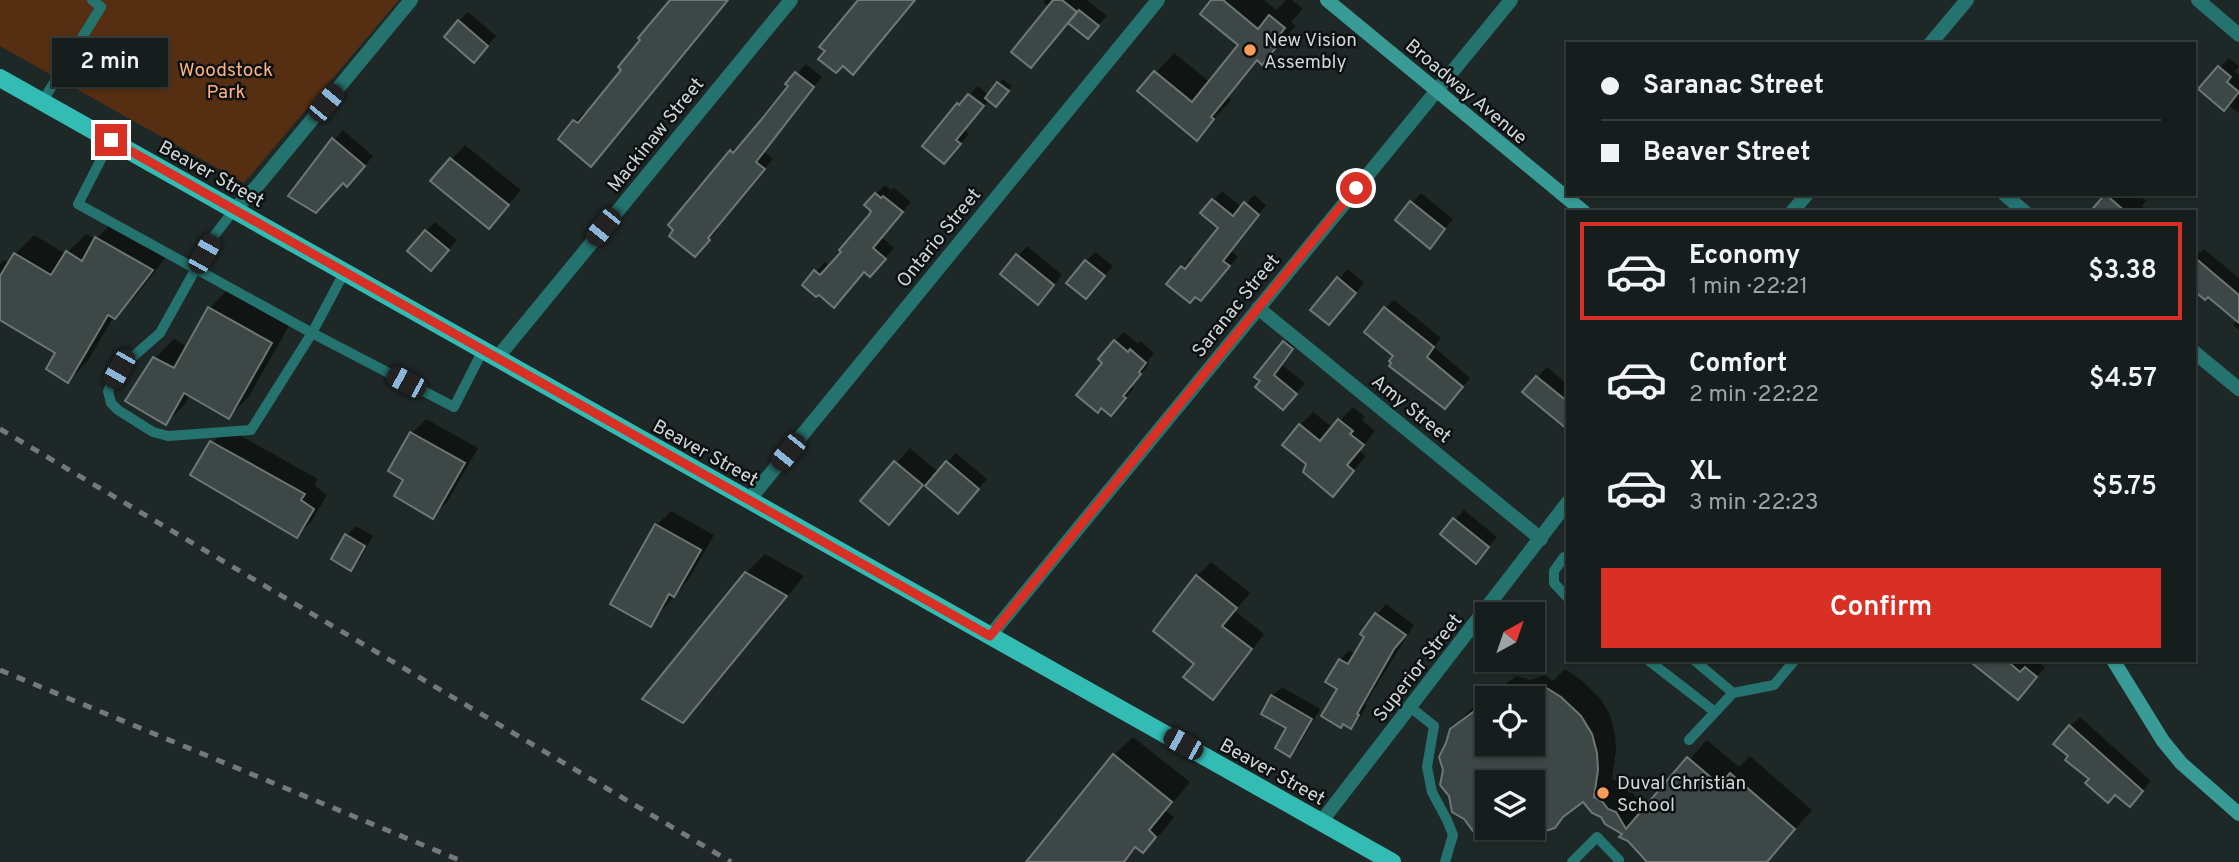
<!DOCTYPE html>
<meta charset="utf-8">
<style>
:root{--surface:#161e1d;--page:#232b2a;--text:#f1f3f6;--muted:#9ea2a4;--line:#353c3b;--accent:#d93025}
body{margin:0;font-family:Overpass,sans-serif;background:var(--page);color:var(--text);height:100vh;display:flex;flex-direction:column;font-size:26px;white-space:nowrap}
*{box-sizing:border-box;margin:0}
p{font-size:23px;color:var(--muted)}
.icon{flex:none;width:38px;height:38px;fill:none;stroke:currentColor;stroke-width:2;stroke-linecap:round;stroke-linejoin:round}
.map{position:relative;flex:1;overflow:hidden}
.panel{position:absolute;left:1566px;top:210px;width:630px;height:452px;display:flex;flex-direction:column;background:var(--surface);border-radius:0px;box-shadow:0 2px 5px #0004,0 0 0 2px var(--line)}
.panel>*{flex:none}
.guide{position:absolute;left:1566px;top:42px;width:630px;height:154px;border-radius:0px;box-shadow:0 2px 5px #0004,0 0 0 2px var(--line);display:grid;align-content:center;height:154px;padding:0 35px;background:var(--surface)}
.needle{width:46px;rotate:40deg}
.tools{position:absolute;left:1475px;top:602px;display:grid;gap:14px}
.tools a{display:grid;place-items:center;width:70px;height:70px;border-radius:0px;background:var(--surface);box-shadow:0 2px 5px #0004,0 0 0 2px var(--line);font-size:35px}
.end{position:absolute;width:32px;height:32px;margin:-16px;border:9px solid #d93025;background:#fff;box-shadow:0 0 0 4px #fff}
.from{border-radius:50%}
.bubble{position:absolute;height:49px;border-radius:0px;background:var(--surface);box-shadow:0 2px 5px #0004,0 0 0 2px var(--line);font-size:23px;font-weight:600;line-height:49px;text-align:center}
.car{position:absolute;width:21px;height:42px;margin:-21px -10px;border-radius:9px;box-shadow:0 0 5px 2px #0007;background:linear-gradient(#222 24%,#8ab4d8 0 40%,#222 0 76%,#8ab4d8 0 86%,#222 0)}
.guide b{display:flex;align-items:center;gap:24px;height:66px;font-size:26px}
.guide b+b{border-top:2px solid var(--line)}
.guide i{width:18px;height:18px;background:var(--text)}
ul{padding:12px 0 0;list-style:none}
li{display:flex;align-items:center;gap:21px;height:98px;margin:0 14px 10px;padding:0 21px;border:4px solid transparent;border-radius:0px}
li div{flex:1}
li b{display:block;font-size:26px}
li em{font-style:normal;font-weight:600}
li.current{border-color:var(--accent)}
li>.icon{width:63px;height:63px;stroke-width:1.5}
.action{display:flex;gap:14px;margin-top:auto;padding:14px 35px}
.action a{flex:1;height:80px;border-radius:0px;background:var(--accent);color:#fff;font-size:28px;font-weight:600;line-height:80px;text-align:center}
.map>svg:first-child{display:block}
.green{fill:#562f12}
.shadow{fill:#0007;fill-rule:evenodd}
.building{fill:#3d4746;stroke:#6c7776;stroke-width:2}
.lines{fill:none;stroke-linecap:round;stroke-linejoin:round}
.lane{stroke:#25736e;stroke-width:10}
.street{stroke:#25736e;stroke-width:14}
.secondary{stroke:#389b95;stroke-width:14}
.primary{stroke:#32bcb4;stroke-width:18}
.rail{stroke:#727a7a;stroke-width:5;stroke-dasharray:9 9;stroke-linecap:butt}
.route{stroke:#d93025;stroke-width:9}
.poi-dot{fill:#fe9b58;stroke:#0c1010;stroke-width:2.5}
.labels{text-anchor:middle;stroke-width:5;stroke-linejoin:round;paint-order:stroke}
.poi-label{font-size:19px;fill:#d1d7d7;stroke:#0c1010;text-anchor:start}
.park-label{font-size:19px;fill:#fdb080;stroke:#0c1010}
.street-label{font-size:19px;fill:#d1d7d7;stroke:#0c1010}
</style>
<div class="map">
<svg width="2239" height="862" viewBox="0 0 2239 862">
<rect width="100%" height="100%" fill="#1e2827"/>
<polygon class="green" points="0,0 399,0 244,183 0,46"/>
<g class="shadow">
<polygon points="672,0 727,0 561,138 584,112 587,114 624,69"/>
<polygon points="1045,0 1087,0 1107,16 1087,37 1043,2"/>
<polygon points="1213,0 1264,0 1276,10 1286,0 1292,0 1303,9 1291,22 1296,26 1262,62 1259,60 1228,97 1231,100 1197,138 1139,91 1174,53 1210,82 1241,45"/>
<polygon points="468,12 496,36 483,51 459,21"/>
<polygon points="2229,58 2239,66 2235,72 2239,75 2239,113 2228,105 2201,89"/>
<polygon points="806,64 822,77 764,151 773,159 716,228 718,229 704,246 676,230 671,225 732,151 741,142 743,144 790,86 788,84"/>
<polygon points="1003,79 1012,86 1000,101 989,99 985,105 971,93 978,86 989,95"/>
<polygon points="967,96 964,130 969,134 944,162 958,105"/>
<polygon points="343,130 373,156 356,176 334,140"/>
<polygon points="465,145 521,190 489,227 451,160"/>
<polygon points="885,185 891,190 894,188 911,202 881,237 894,248 879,265 865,270 843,296 816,272 825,262 830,267 871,216 876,194"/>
<polygon points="1222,191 1242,208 1254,195 1266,205 1231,251 1238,257 1201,299 1169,284 1191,258 1194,260 1220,228 1202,213"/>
<polygon points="1421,193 1453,219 1439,237 1397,220"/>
<polygon points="2107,194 2138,194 2146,201 2142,206 2149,212 2093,212"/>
<polygon points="115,220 171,251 134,298 114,316 87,362 68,381 57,353 0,318 0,264 4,260 10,263 15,254 34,235 66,254 86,234 96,239"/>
<polygon points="435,222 457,240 440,259 426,231"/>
<polygon points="1027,246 1062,275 1047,293 1003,273"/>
<polygon points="2194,249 2200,253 2204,249 2239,278 2239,330 2233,325 2237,320 2208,295 2194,287"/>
<polygon points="1095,252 1113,266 1095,288 1068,282"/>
<polygon points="1348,269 1364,283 1338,314 1313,310"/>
<polygon points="228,289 290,324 248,398 229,416 190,394 185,404 166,423 127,401 155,358 174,339 188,347 210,308"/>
<polygon points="1394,300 1441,338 1434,347 1470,378 1454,398 1396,355 1385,309"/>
<polygon points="1124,332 1138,344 1140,341 1154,353 1147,362 1149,364 1131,386 1134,388 1120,405 1104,362 1115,341"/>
<polygon points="1293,333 1301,339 1282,365 1305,383 1292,398 1256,376"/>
<polygon points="1547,367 1568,385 1568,426 1524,392"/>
<polygon points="1353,407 1365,417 1362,420 1375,431 1359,451 1366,456 1333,494 1308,464 1300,425 1313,412 1333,428"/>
<polygon points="426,419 478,448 447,502 433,516 406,479 390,470 412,433"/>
<polygon points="227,428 318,479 314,485 327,495 311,522 297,536 193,475 213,442"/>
<polygon points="910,448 938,472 956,453 987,479 958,512 925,483 903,509 862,501"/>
<polygon points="1464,510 1497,537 1476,561 1442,534"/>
<polygon points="671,511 714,535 688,580 650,624 657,525"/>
<polygon points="356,526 373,536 360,559 351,569 347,535"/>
<polygon points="765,554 804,576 702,702 683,721 746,573"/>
<polygon points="1211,562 1250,593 1235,611 1264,634 1227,684 1212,698 1196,663 1155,631 1197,576"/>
<polygon points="1386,604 1414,625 1365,704 1367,705 1360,718 1351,727 1340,688 1340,660 1349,650 1356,654 1366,636 1362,633"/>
<polygon points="1966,660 2026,660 2031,664 2036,660 2045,667 2027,689 1977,665 1975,667"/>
<path d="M1565,669L1580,679L1600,698L1610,715L1615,734L1616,750L1612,779L1621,782L1627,791L1634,794L1644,810L1707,740L1739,767L1750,756L1812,810L1766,862H1649L1624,834L1583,799L1554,827L1528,838L1511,836L1500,839L1489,832L1474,829L1452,729L1490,689L1504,685L1516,676L1530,680L1545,675L1553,681ZM1488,698H1533V744H1488ZM1488,782H1533V828H1488Z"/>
<polygon points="1282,687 1320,709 1299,746 1289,755 1288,727 1272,696"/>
<polygon points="2080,717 2151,781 2139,795 2070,756 2070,726"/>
<polygon points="1133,737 1190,782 1166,811 1174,817 1162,832 1143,851 1137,847 1125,862 1029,862 1114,755"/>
</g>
<g class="building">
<polygon points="670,0 728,0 591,167 558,139 573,120 578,123 621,70 618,67 640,40 638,38"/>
<polygon points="858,0 915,0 853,75 843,66 836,73 818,59 825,51 819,47"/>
<polygon points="1053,0 1062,0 1077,12 1031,68 1011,52"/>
<polygon points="1211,0 1223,0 1258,29 1269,15 1285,28 1274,42 1278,45 1262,65 1257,60 1211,117 1214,119 1197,141 1137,91 1154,71 1192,102 1238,45 1200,14"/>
<polygon points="1079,10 1099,26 1088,39 1068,23"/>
<polygon points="458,20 488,46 474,63 444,37"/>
<polygon points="2218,66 2231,77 2227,82 2239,92 2224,111 2198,89"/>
<polygon points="795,72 814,87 756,162 765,169 708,238 710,240 695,257 669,236 673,230 668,225 730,150 733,153 761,120 788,86 785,84"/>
<polygon points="997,82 1009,91 996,107 985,98"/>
<polygon points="968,94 984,106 956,140 961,144 944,164 922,146 957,103 959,105"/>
<polygon points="332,138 365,166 347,187 343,183 316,213 288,196"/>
<polygon points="450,158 509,205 489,229 430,181"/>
<polygon points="875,193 881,198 883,196 903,212 873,248 886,259 870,277 864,272 834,308 819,295 816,297 802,285 814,270 820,275 841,252 839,250 869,215 871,211 864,205"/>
<polygon points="2105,194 2126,212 2090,212"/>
<polygon points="1212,199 1233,216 1244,202 1259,215 1223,261 1230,266 1201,301 1195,297 1190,303 1166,284 1181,266 1185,269 1218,228 1200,213"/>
<polygon points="1410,201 1445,229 1430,249 1395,220"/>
<polygon points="425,230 449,250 431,271 407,251"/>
<polygon points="95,237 153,270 115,319 108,315 68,383 46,369 55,353 0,320 0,276 14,253 51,275 66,251 82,261"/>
<polygon points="1016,254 1054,285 1038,305 1000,274"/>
<polygon points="2194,257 2239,295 2239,323 2208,297 2205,300 2194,291"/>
<polygon points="1085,260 1105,276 1086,299 1066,283"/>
<polygon points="1337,277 1356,293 1329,325 1310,310"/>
<polygon points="208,307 272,343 229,419 184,393 166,425 125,401 153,357 174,368"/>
<polygon points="1384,307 1434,347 1427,357 1463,387 1445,409 1389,366 1391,363 1389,361 1393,356 1364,332"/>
<polygon points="1114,340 1128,352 1130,349 1146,363 1139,372 1141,374 1123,396 1126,398 1111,416 1101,408 1098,413 1076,395 1102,363 1098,359"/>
<polygon points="1283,341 1293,349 1274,375 1297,394 1283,410 1255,387 1260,381 1254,377"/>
<polygon points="1536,376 1568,402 1568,430 1522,392"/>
<polygon points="1338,419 1353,431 1350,434 1364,445 1347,465 1354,471 1333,497 1303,472 1306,464 1282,445 1299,424 1320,441"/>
<polygon points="410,432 465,463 433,519 394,496 403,480 388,471"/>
<polygon points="210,441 305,494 301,500 314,509 297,538 190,475"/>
<polygon points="894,461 923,485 889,525 860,501"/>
<polygon points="946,461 979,489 958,514 925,486"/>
<polygon points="1453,518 1489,547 1476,564 1440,534"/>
<polygon points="655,524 701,550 674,597 669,594 651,627 610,604"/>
<polygon points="345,534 365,546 351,571 331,559"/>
<polygon points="745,572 787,596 683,723 642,699"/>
<polygon points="1196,575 1237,608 1222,626 1252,649 1213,700 1183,677 1194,664 1153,631"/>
<polygon points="1375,613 1406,635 1394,649 1357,714 1359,715 1351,729 1343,724 1341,728 1321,716 1337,689 1325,682 1339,659 1348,664 1364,637 1360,634"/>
<polygon points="1968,660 2006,660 2020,672 2025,667 2037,677 2018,700"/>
<polygon points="1545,687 1561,697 1581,716 1592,734 1597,753 1598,770 1594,797 1602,801 1608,809 1616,812 1626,829 1687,757 1720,785 1730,773 1795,829 1767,862 1647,862 1628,841 1619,837 1622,834 1605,824 1601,817 1592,813 1583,802 1563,817 1555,828 1533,835 1533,782 1488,782 1488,834 1473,831 1464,819 1452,812 1449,796 1440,785 1443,770 1439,757 1446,743 1450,729 1488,701 1488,744 1533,744 1533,699 1538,703"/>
<polygon points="1271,695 1312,719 1290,757 1275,748 1286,728 1261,714"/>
<polygon points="2069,725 2143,791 2130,807 2115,795 2108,803 2085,783 2089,779 2065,760 2068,756 2053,744"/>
<polygon points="1113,754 1172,802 1149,830 1156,837 1143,853 1135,847 1124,862 1026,862"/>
</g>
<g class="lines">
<g class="lane">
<polyline points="42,102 101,7 92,0"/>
<polyline points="111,140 78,204 312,333 454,407 483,350"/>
<polyline points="234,210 214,236 160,333 119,369 108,391 111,403 118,410 153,432 168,436 251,430 312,333 345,271"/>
<polyline points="1568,558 1564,557 1554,571 1554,583 1568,598"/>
<polyline points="1648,660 1715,712"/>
<polyline points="1694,660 1733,693"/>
<polyline points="1410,707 1434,726 1427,767 1432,792 1447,820 1453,835 1445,862"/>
<polyline points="1689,740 1733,693 1774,685 1795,660"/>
<polyline points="1572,862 1597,837 1619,860 1618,862"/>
</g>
<g class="street">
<polyline points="2198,0 2239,35"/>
<polyline points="1930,44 1967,0"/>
<polyline points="2004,194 2025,212"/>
<polyline points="234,210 258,185 411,0"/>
<polyline points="1792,212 1807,194"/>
<polyline points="1258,308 1541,539"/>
<polyline points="2194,352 2239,389"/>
<polyline points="497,358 791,0"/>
<polyline points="749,500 1158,0"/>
<polyline points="990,636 1511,0"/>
<polyline points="1321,822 1568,502"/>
</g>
<g class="secondary">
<polyline points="1327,0 1584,212"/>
<polyline points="2113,660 2163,741 2181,763 2239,814"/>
</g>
<polyline class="primary" points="0,78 1392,862"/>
<g class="rail">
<polyline points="0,429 731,862"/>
<polyline points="0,670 464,862"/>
</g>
</g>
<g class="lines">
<polyline class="route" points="111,140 990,636 1356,188"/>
</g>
<g class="poi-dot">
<circle cx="1250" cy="50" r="7"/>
<circle cx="1603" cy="793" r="7"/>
</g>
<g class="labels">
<g class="poi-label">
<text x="1264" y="46">New Vision<tspan x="1264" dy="22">Assembly</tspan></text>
<text x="1617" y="789">Duval Christian<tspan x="1617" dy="22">School</tspan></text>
</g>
<g class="park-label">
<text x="226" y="76">Woodstock<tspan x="226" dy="22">Park</tspan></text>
</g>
<g class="street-label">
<text transform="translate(1467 91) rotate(40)" y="7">Broadway Avenue</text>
<text transform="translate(655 134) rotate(-51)" y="7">Mackinaw Street</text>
<text transform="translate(212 173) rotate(29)" y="7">Beaver Street</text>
<text transform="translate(938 237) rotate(-51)" y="7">Ontario Street</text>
<text transform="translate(1235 305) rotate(-51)" y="7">Saranac Street</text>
<text transform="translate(1412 408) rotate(39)" y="7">Amy Street</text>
<text transform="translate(706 452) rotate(29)" y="7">Beaver Street</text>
<text transform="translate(1417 667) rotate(-52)" y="7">Superior Street</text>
<text transform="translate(1273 771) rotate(29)" y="7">Beaver Street</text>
</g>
</g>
</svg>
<div class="tools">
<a><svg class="needle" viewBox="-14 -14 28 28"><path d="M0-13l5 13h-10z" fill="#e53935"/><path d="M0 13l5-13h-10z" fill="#9ea2a4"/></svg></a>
<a><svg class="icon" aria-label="locate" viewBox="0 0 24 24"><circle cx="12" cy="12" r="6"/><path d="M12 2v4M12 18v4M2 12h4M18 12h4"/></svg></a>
<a><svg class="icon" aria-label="layers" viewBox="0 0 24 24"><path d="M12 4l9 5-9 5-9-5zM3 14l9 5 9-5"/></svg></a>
</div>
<i class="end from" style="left:1356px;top:188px"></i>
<i class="end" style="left:111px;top:140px"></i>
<div class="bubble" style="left:52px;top:38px;width:116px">2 min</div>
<i class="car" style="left:326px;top:103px;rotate:40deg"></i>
<i class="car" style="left:603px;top:227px;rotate:219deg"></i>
<i class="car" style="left:204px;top:254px;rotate:29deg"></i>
<i class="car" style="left:119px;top:369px;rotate:210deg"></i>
<i class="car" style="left:406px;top:382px;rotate:298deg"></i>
<i class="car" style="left:788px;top:452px;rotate:219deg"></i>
<i class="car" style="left:1183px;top:744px;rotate:299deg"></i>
<div class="guide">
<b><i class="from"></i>Saranac Street</b>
<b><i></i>Beaver Street</b>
</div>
<section class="panel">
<ul>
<li class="current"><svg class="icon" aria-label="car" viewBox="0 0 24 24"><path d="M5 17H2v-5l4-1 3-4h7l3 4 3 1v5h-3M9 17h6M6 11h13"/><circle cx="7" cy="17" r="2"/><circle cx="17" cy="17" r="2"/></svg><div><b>Economy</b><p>1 min · 22:21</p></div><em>$3.38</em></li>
<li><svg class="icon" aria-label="car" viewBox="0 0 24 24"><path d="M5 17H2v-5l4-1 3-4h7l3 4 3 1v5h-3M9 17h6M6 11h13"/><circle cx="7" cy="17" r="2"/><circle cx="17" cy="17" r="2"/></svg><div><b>Comfort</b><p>2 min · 22:22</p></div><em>$4.57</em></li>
<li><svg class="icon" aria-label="car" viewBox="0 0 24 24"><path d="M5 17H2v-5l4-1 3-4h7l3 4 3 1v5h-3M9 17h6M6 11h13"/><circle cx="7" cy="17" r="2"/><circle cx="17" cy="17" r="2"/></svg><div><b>XL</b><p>3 min · 22:23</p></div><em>$5.75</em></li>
</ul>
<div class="action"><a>Confirm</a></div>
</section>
</div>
